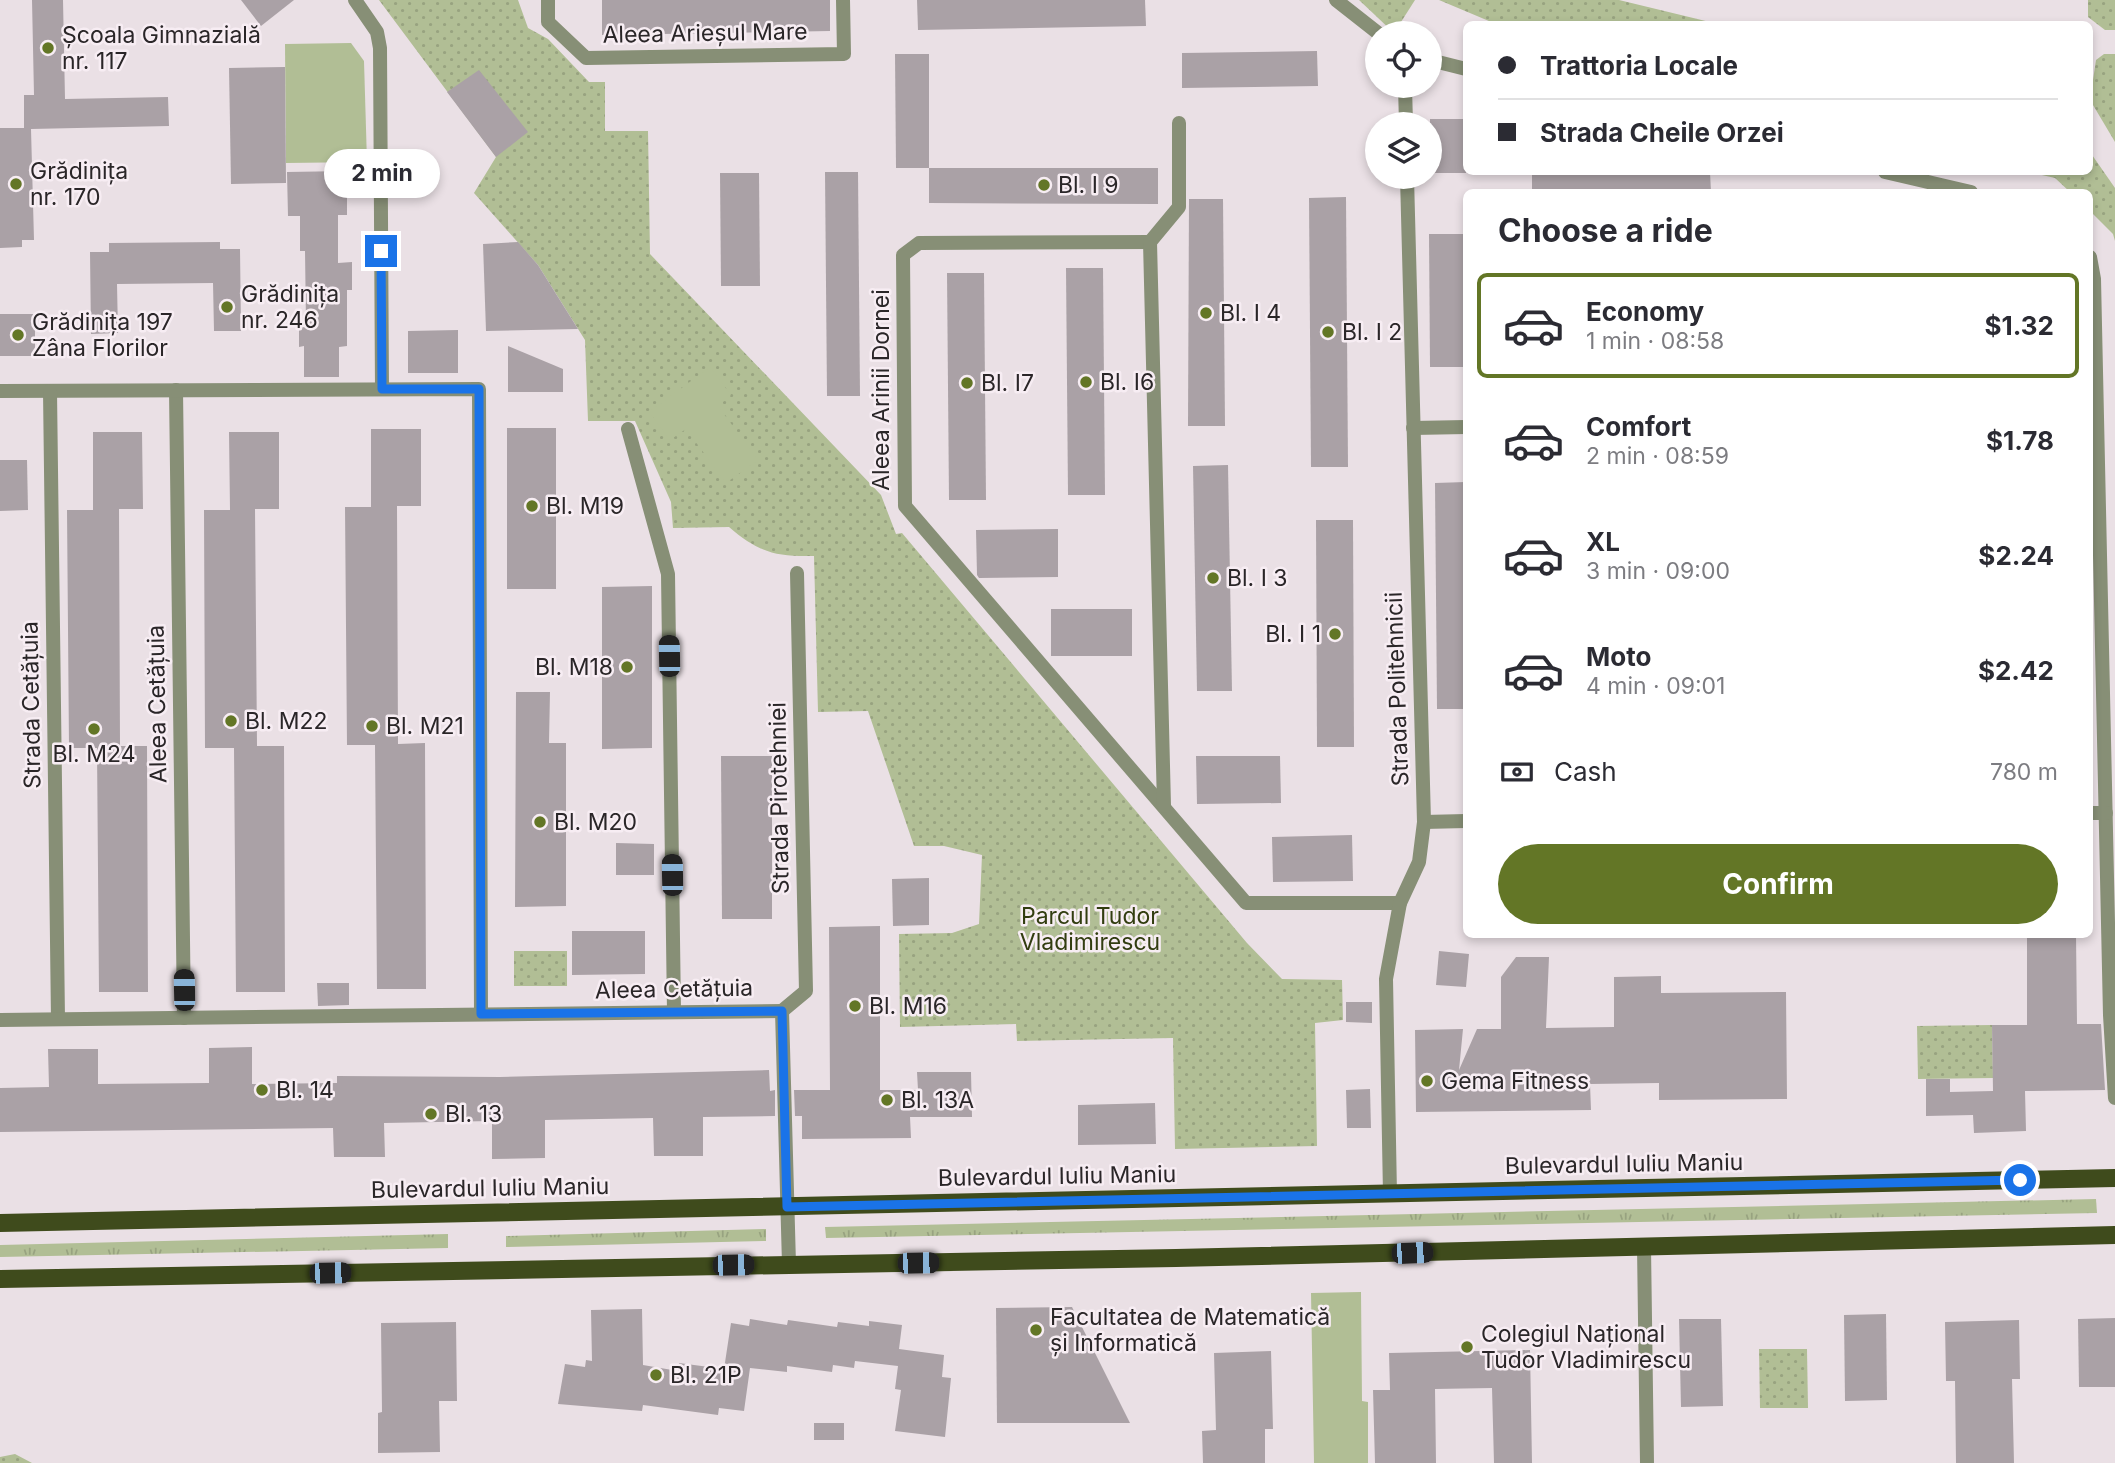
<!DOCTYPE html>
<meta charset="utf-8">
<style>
:root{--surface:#fff;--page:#f2f2f3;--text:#2b2b33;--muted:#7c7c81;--line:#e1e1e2;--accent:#637626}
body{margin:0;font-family:Inter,sans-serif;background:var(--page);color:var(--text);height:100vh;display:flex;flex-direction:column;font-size:26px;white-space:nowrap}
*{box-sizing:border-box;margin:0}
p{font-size:23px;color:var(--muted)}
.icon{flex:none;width:38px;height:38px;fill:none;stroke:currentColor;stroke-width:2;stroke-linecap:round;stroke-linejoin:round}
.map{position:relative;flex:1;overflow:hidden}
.panel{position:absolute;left:1463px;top:189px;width:630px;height:749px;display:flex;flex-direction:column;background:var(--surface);border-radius:10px;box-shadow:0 4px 10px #0003}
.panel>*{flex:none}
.guide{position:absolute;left:1463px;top:21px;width:630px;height:154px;border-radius:10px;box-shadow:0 4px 10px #0003;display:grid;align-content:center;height:154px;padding:0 35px;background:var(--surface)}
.tools{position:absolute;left:1365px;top:21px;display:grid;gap:14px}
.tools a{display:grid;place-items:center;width:77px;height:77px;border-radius:50%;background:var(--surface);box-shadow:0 4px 10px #0003;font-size:35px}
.end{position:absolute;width:32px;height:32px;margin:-16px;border:9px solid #1a73e8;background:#fff;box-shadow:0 0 0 4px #fff}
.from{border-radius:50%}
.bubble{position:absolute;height:49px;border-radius:24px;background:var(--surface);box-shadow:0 4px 10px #0003;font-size:23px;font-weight:700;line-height:49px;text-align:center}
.car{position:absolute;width:21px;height:42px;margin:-21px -10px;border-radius:9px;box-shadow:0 0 5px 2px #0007;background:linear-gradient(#222 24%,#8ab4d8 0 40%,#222 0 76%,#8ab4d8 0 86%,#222 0)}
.guide b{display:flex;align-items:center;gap:24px;height:66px;font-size:26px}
.guide b+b{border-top:2px solid var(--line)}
.guide i{width:18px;height:18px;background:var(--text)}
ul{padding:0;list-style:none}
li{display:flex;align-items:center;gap:21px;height:105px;margin:0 14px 10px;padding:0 21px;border:4px solid transparent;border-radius:10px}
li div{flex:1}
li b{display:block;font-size:26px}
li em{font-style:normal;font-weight:700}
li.on{border-color:var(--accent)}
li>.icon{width:63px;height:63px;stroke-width:1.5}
h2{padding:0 35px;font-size:32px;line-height:84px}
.pay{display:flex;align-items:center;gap:18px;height:77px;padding:0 35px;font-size:26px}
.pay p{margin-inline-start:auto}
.action{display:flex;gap:14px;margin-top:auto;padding:14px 35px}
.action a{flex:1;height:80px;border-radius:42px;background:var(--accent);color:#fff;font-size:28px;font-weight:700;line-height:80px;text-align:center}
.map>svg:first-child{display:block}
.grass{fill:url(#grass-tufts)}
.park{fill:url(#park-dots)}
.pitch{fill:#b1be95}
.building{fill:#aaa1a6}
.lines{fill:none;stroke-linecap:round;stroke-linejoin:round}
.minor{stroke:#878f76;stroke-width:14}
.primary{stroke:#3f4b1c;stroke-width:18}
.route{stroke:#1a73e8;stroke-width:9}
.poi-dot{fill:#637626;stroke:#f7edf3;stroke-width:2.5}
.labels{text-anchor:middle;stroke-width:5;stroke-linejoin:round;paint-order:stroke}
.street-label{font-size:23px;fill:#2a2628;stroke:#f7edf3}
.poi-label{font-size:23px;fill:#2a2628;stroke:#f7edf3;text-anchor:start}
.park-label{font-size:23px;fill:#323d10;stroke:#f7edf3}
</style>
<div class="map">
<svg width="2115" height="1463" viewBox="0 0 2115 1463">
<defs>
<pattern id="grass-tufts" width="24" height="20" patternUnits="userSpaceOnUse" patternTransform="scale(1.75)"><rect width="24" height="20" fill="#b1be95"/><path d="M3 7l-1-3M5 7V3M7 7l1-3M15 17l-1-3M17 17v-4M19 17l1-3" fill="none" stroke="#98a380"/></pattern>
<pattern id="park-dots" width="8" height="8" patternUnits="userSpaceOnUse" patternTransform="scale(1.75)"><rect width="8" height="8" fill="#b1be95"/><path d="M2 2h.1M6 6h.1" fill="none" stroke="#98a380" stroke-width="1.8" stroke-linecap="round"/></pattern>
</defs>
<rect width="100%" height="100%" fill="#eae0e5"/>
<g class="grass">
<polygon points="2096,1199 2097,1213 826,1238 825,1227"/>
<polygon points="766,1229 766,1241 506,1247 506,1236"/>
<polygon points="448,1234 448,1248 0,1257 0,1245"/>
</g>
<g class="park">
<path d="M379,0H518L528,28L548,39L589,82H605V131H648L650,254L881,495L896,534L902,533L1247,943L1282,979L1342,980L1343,1020L1315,1023L1317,1146L1175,1149L1173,1038L1017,1041L1016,1024L900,1027L899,934L952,933L979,924L982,855L944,846H914L868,711L818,712L814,556C776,557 758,552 729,527L673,528L671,502L635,421H588L585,340L538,265L474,193L496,157Z"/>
<polygon points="1359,0 1415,0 1394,33"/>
<polygon points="1439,0 1619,0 1718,24 1496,24"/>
<polygon points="2088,0 2115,0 2115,30 2105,30 2088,17"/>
<polygon points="2104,54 2115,54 2115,142 2090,100 2096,60"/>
<polygon points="2090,152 2115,188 2115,241 2113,234 2090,211 2090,192 2070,192 2055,178 2029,172 2090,172"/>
<rect x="514" y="951" width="53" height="35"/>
<polygon points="1992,1025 1993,1078 1918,1079 1917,1026"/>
<polygon points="1759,1349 1807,1349 1808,1408 1760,1408"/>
<polygon points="15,1454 32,1463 0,1463 0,1457"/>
</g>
<g class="pitch">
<polygon points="351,43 364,61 367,162 286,163 285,44"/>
<polygon points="710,367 731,395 718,406 758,460 726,483 686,429 670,440 649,412"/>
<polygon points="1361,1292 1362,1401 1368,1402 1368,1463 1314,1463 1311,1293"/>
</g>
<g class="building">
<polygon points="32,0 63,0 65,99 168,97 169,126 31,129 34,240 22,240 22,247 0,248 0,128 24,128 24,95 34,95"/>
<polygon points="241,0 294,0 261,26"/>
<polygon points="602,0 830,0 830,31 602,35"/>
<polygon points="917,0 1145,0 1146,26 918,30"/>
<polygon points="1317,51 1318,86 1182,88 1182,53"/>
<polygon points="895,54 929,54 929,168 896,168"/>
<polygon points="285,67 286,183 231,184 229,68"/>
<polygon points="479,70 528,132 496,157 447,92"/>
<rect x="1430" y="119" width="36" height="54"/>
<polygon points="929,168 1158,168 1158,204 929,203"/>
<polygon points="347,171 347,215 338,215 338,263 352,262 352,290 347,290 347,346 339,347 339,377 304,377 304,346 299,347 299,322 306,322 305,251 300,251 300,216 288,216 287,172"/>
<polygon points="825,172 858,172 860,396 827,396"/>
<polygon points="1532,172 1710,172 1711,192 1532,192"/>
<polygon points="720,173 759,173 760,286 721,286"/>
<polygon points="1346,197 1348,467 1311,467 1309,198"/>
<polygon points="1189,199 1223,199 1225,426 1188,426"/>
<polygon points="1429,234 1465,234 1466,367 1430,367"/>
<polygon points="220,242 220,249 240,249 241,331 214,331 213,283 117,284 118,333 91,334 90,252 109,252 109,243"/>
<polygon points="518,242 538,265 578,329 486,331 483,244"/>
<polygon points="1066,268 1103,268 1105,495 1068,495"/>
<polygon points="947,273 984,273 986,500 949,500"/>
<rect x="0" y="314" width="35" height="42"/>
<polygon points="458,330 458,373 408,373 408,331"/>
<polygon points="508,346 563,369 563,392 508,392"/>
<rect x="507" y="428" width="49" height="161"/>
<polygon points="371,429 421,429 421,506 397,506 398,744 425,743 426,989 377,989 375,745 347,745 345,507 371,507"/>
<polygon points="93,432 142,432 143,509 119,509 120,746 147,746 148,992 99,992 97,748 69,748 67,510 93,510"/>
<polygon points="229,432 279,432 279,509 255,509 257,746 284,746 285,992 236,992 234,748 205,748 204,510 230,510"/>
<polygon points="0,460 27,460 28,510 0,511"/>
<polygon points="1228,465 1232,691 1197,691 1193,466"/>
<polygon points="1466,482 1466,709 1437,709 1435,483"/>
<polygon points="1316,520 1353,520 1354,747 1317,747"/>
<polygon points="1058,529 1058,577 979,578 977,575 976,530"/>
<polygon points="652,586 652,748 602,749 602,587"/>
<rect x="1051" y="609" width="81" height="47"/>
<polygon points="516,692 550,692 549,743 566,743 566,906 515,907"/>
<polygon points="721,756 772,756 772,919 722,919"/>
<polygon points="1196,756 1280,756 1281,803 1197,804"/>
<polygon points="1352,835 1353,881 1273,882 1272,837"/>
<polygon points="616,843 654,844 654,875 616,875"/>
<polygon points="929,878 929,925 893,926 892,879"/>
<polygon points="880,926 880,1090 918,1090 917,1072 971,1072 972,1117 910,1117 911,1138 802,1139 802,1116 795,1116 794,1090 830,1090 829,927"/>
<polygon points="572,931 645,931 645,974 572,975"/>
<polygon points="2027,934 2076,934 2077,1024 2101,1024 2105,1090 2025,1091 2026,1131 1974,1133 1973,1115 1926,1116 1926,1079 1950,1079 1950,1092 1993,1091 1992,1025 2027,1025"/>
<polygon points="1439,951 1469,954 1466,987 1436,985"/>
<polygon points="1516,957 1549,957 1546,1028 1614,1027 1614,977 1661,976 1661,993 1786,992 1787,1099 1659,1100 1659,1083 1590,1084 1591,1110 1416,1112 1415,1030 1463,1029 1459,1070 1477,1029 1501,1029 1501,977"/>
<polygon points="317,983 349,983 349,1005 318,1006"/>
<polygon points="1346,1002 1372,1002 1372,1023 1346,1022"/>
<polygon points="252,1047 252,1084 337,1083 337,1076 500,1077 769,1070 770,1091 775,1090 775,1116 703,1117 703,1156 654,1156 653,1118 545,1120 545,1158 492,1159 492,1121 384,1123 385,1157 334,1157 333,1128 0,1132 0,1088 49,1087 48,1049 98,1049 98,1084 209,1083 209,1048"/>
<polygon points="1370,1089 1371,1128 1347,1128 1346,1090"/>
<polygon points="1155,1103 1156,1144 1078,1145 1078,1105"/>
<polygon points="1072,1307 1130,1423 997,1423 996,1308"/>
<polygon points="642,1309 643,1365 678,1371 679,1363 724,1369 731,1323 749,1326 750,1319 787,1325 788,1320 837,1327 838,1322 869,1326 869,1321 902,1325 899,1349 944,1355 942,1377 951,1378 945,1437 895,1431 901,1390 895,1389 898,1366 855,1361 854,1368 833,1365 832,1372 787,1366 787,1372 750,1368 744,1411 719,1408 718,1415 643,1405 642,1411 558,1404 565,1364 585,1367 586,1360 592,1361 591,1310"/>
<polygon points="1886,1314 1887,1400 1845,1401 1844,1315"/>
<polygon points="2115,1318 2115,1387 2079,1387 2078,1319"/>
<polygon points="1679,1319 1721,1319 1723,1406 1681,1407"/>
<polygon points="2019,1320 2020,1379 2012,1379 2014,1463 1956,1463 1955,1381 1946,1381 1945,1322"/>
<polygon points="456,1322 457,1401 439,1401 440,1452 378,1453 378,1413 382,1412 381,1323"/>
<polygon points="1530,1350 1532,1463 1494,1463 1492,1388 1435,1389 1436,1463 1375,1463 1373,1390 1390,1390 1389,1353"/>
<polygon points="1271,1351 1273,1429 1265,1429 1265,1463 1203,1463 1202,1431 1216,1430 1214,1353"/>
<rect x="814" y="1423" width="30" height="17"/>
</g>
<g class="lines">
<g class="minor">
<polyline points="355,0 377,32 380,48 382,389"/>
<polyline points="548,0 548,22 586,58 844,54 843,0"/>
<polyline points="1336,0 1378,33"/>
<polyline points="1430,60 1466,69"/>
<polyline points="1405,86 1406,124"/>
<polyline points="1885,172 1971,192"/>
<polyline points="1150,242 919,243 903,255 905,506 1246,903 1400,903"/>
<polyline points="2090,257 2094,279 2110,1015 2115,1098"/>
<polyline points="176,390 184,1018"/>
<polyline points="0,391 479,389 481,1014"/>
<polyline points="50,391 58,1019"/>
<polyline points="1413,428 1466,427"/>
<polyline points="628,429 668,574 674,1012"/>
<polyline points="1164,806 1150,242 1179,207 1179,123"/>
<polyline points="2090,813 2106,813"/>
<polyline points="1424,822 1466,821"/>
<polyline points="782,1011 806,991 797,573"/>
<polyline points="782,1011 789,1264"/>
<polyline points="0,1020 782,1011"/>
<polyline points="1390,1194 1386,979 1400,903 1419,862 1424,822 1407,177"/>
<polyline points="1644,1247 1647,1463"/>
</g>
<g class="primary">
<polyline points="0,1223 2115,1178"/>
<polyline points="0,1279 1176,1258 2115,1235"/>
</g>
</g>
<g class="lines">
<polyline class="route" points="381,251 382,389 479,389 481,1014 782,1011 787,1207 2020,1180"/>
</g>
<g class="poi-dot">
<circle cx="48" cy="48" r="7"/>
<circle cx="16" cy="184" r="7"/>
<circle cx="1044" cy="185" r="7"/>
<circle cx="227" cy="307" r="7"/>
<circle cx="1206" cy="313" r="7"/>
<circle cx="1328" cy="332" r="7"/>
<circle cx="18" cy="335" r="7"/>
<circle cx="1086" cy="382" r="7"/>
<circle cx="967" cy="383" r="7"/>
<circle cx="532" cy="506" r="7"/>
<circle cx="1213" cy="578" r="7"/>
<circle cx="1335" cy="634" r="7"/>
<circle cx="627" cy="667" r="7"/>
<circle cx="231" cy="721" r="7"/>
<circle cx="372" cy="726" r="7"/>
<circle cx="94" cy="729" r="7"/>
<circle cx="540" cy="822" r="7"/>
<circle cx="855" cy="1006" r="7"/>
<circle cx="1427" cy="1081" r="7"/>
<circle cx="262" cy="1090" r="7"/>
<circle cx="887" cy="1100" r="7"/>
<circle cx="431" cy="1114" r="7"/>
<circle cx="1036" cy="1330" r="7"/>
<circle cx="1467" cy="1347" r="7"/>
<circle cx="656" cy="1375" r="7"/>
</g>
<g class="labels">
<g class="street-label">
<text transform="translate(705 33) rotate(-1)" y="8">Aleea Arieșul Mare</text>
<text transform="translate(881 390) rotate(-90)" y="8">Aleea Arinii Dornei</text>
<text transform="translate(1397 689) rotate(-92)" y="8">Strada Politehnicii</text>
<text transform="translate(157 704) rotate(-91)" y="8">Aleea Cetățuia</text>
<text transform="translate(31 705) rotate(-91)" y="8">Strada Cetățuia</text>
<text transform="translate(779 798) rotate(-91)" y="8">Strada Pirotehniei</text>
<text transform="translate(674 989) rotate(-1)" y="8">Aleea Cetățuia</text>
<text transform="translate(1624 1164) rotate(-1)" y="8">Bulevardul Iuliu Maniu</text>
<text transform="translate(1057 1176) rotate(-1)" y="8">Bulevardul Iuliu Maniu</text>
<text transform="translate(490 1188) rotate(-1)" y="8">Bulevardul Iuliu Maniu</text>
</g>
<g class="poi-label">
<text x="62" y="43">Școala Gimnazială<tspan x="62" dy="26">nr. 117</tspan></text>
<text x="30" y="179">Grădinița<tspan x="30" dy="26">nr. 170</tspan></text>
<text x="1058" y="193">Bl. I 9</text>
<text x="241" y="302">Grădinița<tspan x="241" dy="26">nr. 246</tspan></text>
<text x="1220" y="321">Bl. I 4</text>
<text x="32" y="330">Grădinița 197<tspan x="32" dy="26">Zâna Florilor</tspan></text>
<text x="1342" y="340">Bl. I 2</text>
<text x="1100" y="390">Bl. I6</text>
<text x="981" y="391">Bl. I7</text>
<text x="546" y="514">Bl. M19</text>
<text x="1227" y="586">Bl. I 3</text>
<text x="1321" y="642" text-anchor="end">Bl. I 1</text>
<text x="613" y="675" text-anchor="end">Bl. M18</text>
<text x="245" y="729">Bl. M22</text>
<text x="386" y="734">Bl. M21</text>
<text x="94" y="762" text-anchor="middle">Bl. M24</text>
<text x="554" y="830">Bl. M20</text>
<text x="869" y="1014">Bl. M16</text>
<text x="1441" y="1089">Gema Fitness</text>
<text x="276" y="1098">Bl. 14</text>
<text x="901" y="1108">Bl. 13A</text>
<text x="445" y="1122">Bl. 13</text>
<text x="1050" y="1325">Facultatea de Matematică<tspan x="1050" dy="26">și Informatică</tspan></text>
<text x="1481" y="1342">Colegiul Național<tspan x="1481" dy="26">Tudor Vladimirescu</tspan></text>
<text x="670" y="1383">Bl. 21P</text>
</g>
<g class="park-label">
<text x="1090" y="924">Parcul Tudor<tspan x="1090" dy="26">Vladimirescu</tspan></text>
</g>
</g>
</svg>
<div class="tools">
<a><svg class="icon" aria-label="locate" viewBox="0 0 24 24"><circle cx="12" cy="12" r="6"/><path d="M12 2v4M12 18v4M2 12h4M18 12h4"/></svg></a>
<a><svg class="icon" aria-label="layers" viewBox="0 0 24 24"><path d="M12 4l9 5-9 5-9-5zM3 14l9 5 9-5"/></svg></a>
</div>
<i class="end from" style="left:2020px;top:1180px"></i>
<i class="end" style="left:381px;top:251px"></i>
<div class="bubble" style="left:324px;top:149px;width:116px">2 min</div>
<i class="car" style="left:669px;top:656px;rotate:359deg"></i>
<i class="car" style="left:672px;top:875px;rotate:359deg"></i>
<i class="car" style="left:184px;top:990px;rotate:359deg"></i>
<i class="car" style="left:1412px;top:1253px;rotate:88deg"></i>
<i class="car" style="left:918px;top:1263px;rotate:89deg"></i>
<i class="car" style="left:733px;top:1265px;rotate:89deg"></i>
<i class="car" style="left:330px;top:1273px;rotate:89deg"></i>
<div class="guide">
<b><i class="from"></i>Trattoria Locale</b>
<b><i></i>Strada Cheile Orzei</b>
</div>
<section class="panel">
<h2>Choose a ride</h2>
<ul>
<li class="on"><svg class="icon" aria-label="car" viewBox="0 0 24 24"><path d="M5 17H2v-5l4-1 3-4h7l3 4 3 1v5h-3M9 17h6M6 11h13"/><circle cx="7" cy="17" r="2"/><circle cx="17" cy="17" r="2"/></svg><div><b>Economy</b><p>1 min · 08:58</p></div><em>$1.32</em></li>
<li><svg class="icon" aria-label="car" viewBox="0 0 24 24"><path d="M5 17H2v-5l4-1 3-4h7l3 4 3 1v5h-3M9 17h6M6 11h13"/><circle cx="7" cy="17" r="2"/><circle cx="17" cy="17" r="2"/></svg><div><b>Comfort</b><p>2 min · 08:59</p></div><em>$1.78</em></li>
<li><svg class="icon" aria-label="car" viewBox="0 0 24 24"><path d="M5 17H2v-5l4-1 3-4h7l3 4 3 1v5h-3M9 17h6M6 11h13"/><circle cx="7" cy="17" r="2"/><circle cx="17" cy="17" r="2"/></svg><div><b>XL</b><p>3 min · 09:00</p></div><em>$2.24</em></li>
<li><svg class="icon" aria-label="car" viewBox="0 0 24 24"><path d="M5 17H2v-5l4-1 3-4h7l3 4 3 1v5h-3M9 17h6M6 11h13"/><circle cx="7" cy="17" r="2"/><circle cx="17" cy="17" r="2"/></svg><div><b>Moto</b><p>4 min · 09:01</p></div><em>$2.42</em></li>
</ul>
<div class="pay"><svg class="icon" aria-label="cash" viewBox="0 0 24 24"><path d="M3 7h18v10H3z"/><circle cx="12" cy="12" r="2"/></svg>Cash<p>780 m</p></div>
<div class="action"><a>Confirm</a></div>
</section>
</div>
